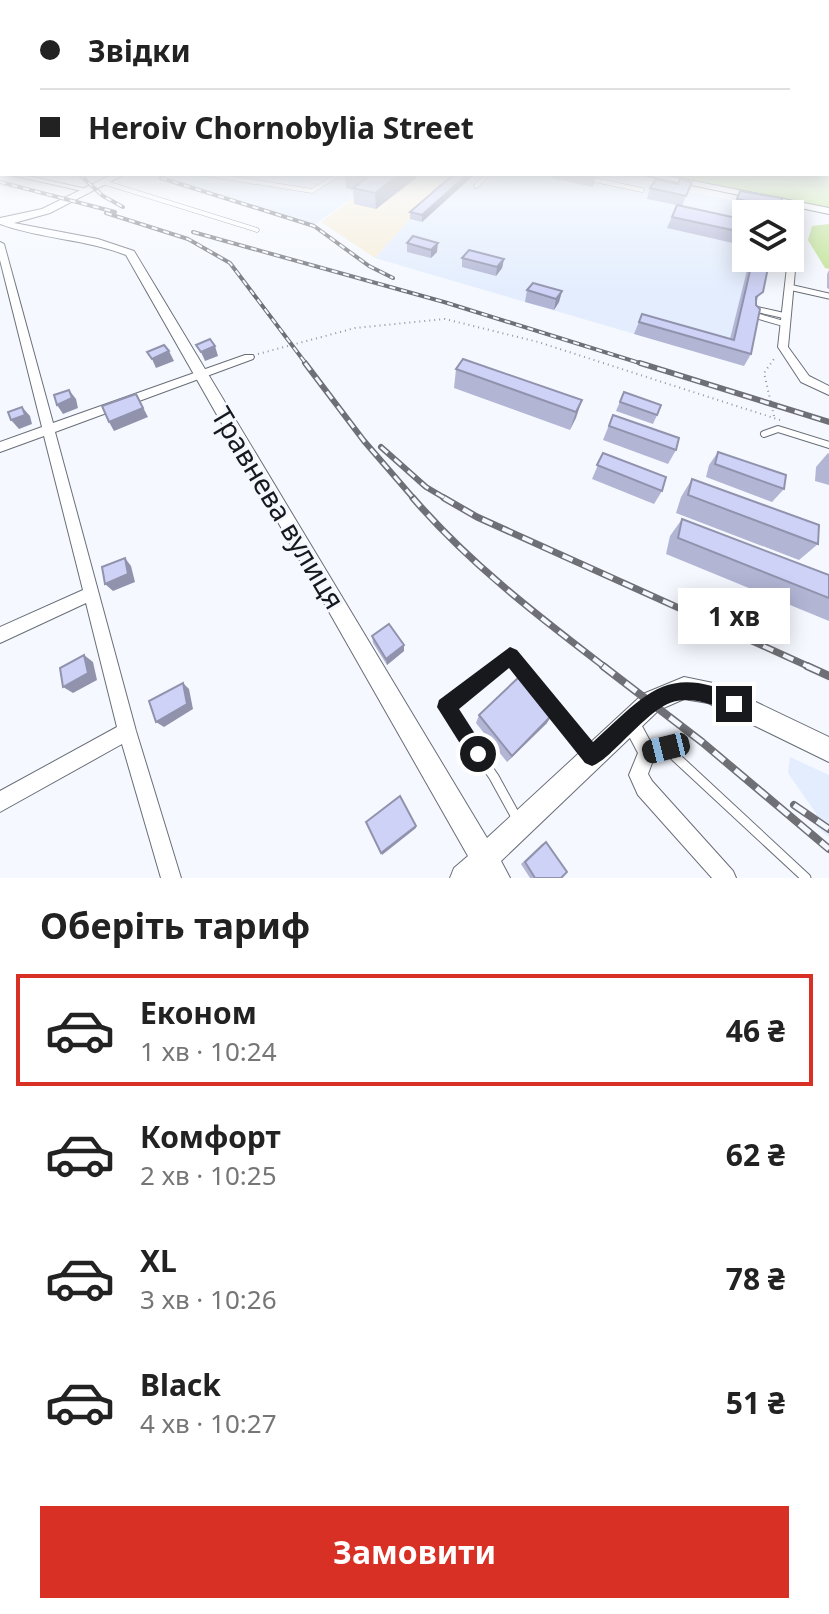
<!DOCTYPE html>
<html lang="uk">
<meta charset="utf-8">
<style>
:root{--surface:#fff;--page:#f2f2f2;--text:#222;--muted:#767676;--line:#e0e0e0;--accent:#d93025}
body{margin:0;font-family:"Noto Sans",sans-serif;background:var(--page);color:var(--text);height:100vh;display:flex;flex-direction:column;font-size:30px;white-space:nowrap}
*{box-sizing:border-box;margin:0}
p{font-size:26px;color:var(--muted)}
.icon{flex:none;width:44px;height:44px;fill:none;stroke:currentColor;stroke-width:2;stroke-linecap:round;stroke-linejoin:round}
.map{position:relative;height:878px;overflow:hidden}
.drawer{display:flex;flex-direction:column;background:var(--surface);flex:1}
.drawer>*{flex:none}
.banner{position:absolute;left:0px;top:0px;width:830px;height:176px;box-shadow:0 4px 20px #0003;display:grid;align-content:center;height:176px;padding:0 40px;background:var(--surface)}
.fabs{position:absolute;left:732px;top:200px;display:grid;gap:16px}
.fabs a{display:grid;place-items:center;width:72px;height:72px;border-radius:0px;background:var(--surface);box-shadow:0 4px 20px #0003;font-size:40px}
.end{position:absolute;width:36px;height:36px;margin:-18px;border:10px solid #17191d;background:#fff;box-shadow:0 0 0 4px #fff}
.from{border-radius:50%}
.bubble{position:absolute;height:56px;border-radius:0px;background:var(--surface);box-shadow:0 4px 20px #0003;font-size:26px;font-weight:700;line-height:56px;text-align:center}
.car{position:absolute;width:24px;height:48px;margin:-24px -12px;border-radius:10px;box-shadow:0 0 6px 2px #0007;background:linear-gradient(#222 24%,#8ab4d8 0 40%,#222 0 76%,#8ab4d8 0 86%,#222 0)}
.banner b{display:flex;align-items:center;gap:28px;height:76px;font-size:30px}
.banner b+b{border-top:2px solid var(--line)}
.banner i{width:20px;height:20px;background:var(--text)}
ul{padding:0;list-style:none}
li{display:flex;align-items:center;gap:24px;height:112px;margin:0 16px 12px;padding:0 24px;border:4px solid transparent;border-radius:0px}
li div{flex:1}
li b{display:block;font-size:30px}
li em{font-style:normal;font-weight:700}
li.current{border-color:var(--accent)}
li>.icon{width:72px;height:72px;stroke-width:1.5}
h2{padding:0 40px;font-size:36px;line-height:96px}
.primary-button{display:flex;gap:16px;margin-top:auto;padding:16px 40px}
.primary-button a{flex:1;height:92px;border-radius:0px;background:var(--accent);color:#fff;font-size:32px;font-weight:700;line-height:92px;text-align:center}
.map>svg:first-child{display:block}
.commercial{fill:#f7edd8}
.built{fill:#e3edfe}
.green{fill:#bfe291}
.lines{fill:none;stroke-linecap:round;stroke-linejoin:round}
.lane-far4-casing{stroke:#696e78;stroke-width:5}
.lane-far3-casing{stroke:#696e78;stroke-width:7}
.lane-far2-casing{stroke:#696e78;stroke-width:8}
.lane-far1-casing{stroke:#696e78;stroke-width:9}
.lane-casing{stroke:#696e78;stroke-width:11}
.street-casing{stroke:#696e78;stroke-width:2}
.secondary-casing{stroke:#696e78;stroke-width:2}
.path{stroke:#94979d;stroke-width:2;stroke-dasharray:1 4;stroke-linecap:butt}
.lane-far4{stroke:#fff;stroke-width:4}
.lane-far3{stroke:#fff;stroke-width:5}
.lane-far2{stroke:#fff;stroke-width:6}
.lane-far1{stroke:#fff;stroke-width:7}
.lane{stroke:#fff;stroke-width:9}
.street{fill:#fff;fill-rule:evenodd}
.secondary{fill:#fff;fill-rule:evenodd}
.rail-far3-casing{stroke:#6e7076;stroke-width:4}
.rail-far2-casing{stroke:#6e7076;stroke-width:6}
.rail-far1-casing{stroke:#6e7076;stroke-width:7}
.rail-casing{stroke:#6e7076;stroke-width:8}
.rail-far3{stroke:#f5f8ff;stroke-width:2;stroke-dasharray:6;stroke-linecap:butt}
.rail-far2{stroke:#f5f8ff;stroke-width:3;stroke-dasharray:9;stroke-linecap:butt}
.rail-far1{stroke:#f5f8ff;stroke-width:4;stroke-dasharray:11;stroke-linecap:butt}
.rail{stroke:#f5f8ff;stroke-width:5;stroke-dasharray:14;stroke-linecap:butt}
.wall{fill:#b2b5d4}
.shaded-wall{fill:#9193ad}
.building{fill:#cfd2f7;stroke:#9193ad;stroke-width:2}
.route{fill:#17191d}
.labels{text-anchor:middle;stroke-width:6;stroke-linejoin:round;paint-order:stroke}
.street-label{font-size:28px;fill:#17191d;stroke:#f5f8ff}
</style>
<div class="map">
<svg width="829" height="878" viewBox="0 0 829 878">
<rect width="100%" height="100%" fill="#f5f8ff"/>
<polygon class="commercial" points="386,174 461,174 410,219 375,258 321,222"/>
<g class="built">
<polygon points="386,174 311,227 143,175 145,174"/>
<polygon points="461,174 600,174 776,209 775,214 746,214 746,258 766,258 744,366 375,258 410,219"/>
<polygon points="790,757 829,775 829,837 817,827 816,813 788,773"/>
</g>
<g class="green">
<polygon points="829,170 829,209 655,174 828,174"/>
<polygon points="829,224 829,269 825,268 808,240 812,226"/>
</g>
<g class="lines">
<defs>
<g id="lane-far4">
<polyline points="205,174 312,191 339,174"/>
<polyline points="590,179 642,190"/>
<polyline points="103,182 257,230"/>
<polyline points="476,186 488,174"/>
</g>
<g id="lane-far3">
<polyline points="789,287 829,296"/>
<polyline points="755,309 786,316"/>
<polyline points="754,315 785,324"/>
</g>
<polyline id="lane-far2" points="764,434 778,429 829,445"/>
<polyline id="lane-far1" points="495,668 510,656 520,668"/>
<g id="lane">
<polyline points="497,666 446,707 494,777 516,817"/>
<polyline points="518,666 589,752"/>
<polyline points="650,751 666,748 806,878"/>
</g>
<g id="street">
<polygon points="6,174 19,174 91,190 87,192"/>
<polygon points="794,203 801,205 788,347 809,376 829,386 829,395 801,382 778,347 788,258 790,258 790,235"/>
<polygon points="0,242 4,244 53,423 245,355 253,355 254,357 253,359 55,432 136,731 181,878 161,878 122,744 0,812 0,791 117,727 86,603 0,643 0,627 83,590 44,436 0,452 0,442 42,427 0,260"/>
<polygon points="630,712 636,715 656,752 648,774 652,781 733,871 736,878 712,878 638,795 629,775 638,753 621,721 624,715"/>
</g>
<g id="secondary">
<path d="M113,174H125L50,213L14,223L98,239L134,251L487,838L643,694L684,677L718,684L829,737V762L708,703L684,699L659,710L501,861L510,878H450L454,868L468,856L126,255C85,239 41,239 0,224V218L42,209Z"/>
<polygon points="639,174 658,174 829,208 829,214"/>
</g>
</defs>
<use href="#lane-far4" class="lane-far4-casing"/>
<use href="#lane-far3" class="lane-far3-casing"/>
<use href="#lane-far2" class="lane-far2-casing"/>
<use href="#lane-far1" class="lane-far1-casing"/>
<use href="#lane" class="lane-casing"/>
<use href="#street" class="street-casing"/>
<use href="#secondary" class="secondary-casing"/>
<g class="path">
<polyline points="258,354 355,328 445,319 538,342 780,420"/>
<polyline points="774,416 764,373 776,356"/>
</g>
<use href="#lane-far4" class="lane-far4"/>
<use href="#lane-far3" class="lane-far3"/>
<use href="#lane-far2" class="lane-far2"/>
<use href="#lane-far1" class="lane-far1"/>
<use href="#lane" class="lane"/>
<use href="#street" class="street"/>
<use href="#secondary" class="secondary"/>
<defs>
<g id="rail-far3">
<polyline points="79,174 103,196 123,207"/>
<polyline points="161,178 314,226 369,266 393,278"/>
<polyline points="0,182 115,212"/>
<polyline points="106,213 188,239 230,263 307,365"/>
<polyline points="193,232 444,302 646,365"/>
</g>
<g id="rail-far2">
<polyline points="305,363 364,441 415,500"/>
<polyline points="640,363 829,422"/>
<polyline points="381,447 426,487 448,500"/>
</g>
<g id="rail-far1">
<path d="M413,498C470,564 537,615 606,668"/>
<polyline points="444,498 477,517 812,668"/>
</g>
<g id="rail">
<polyline points="603,666 702,742 829,849"/>
<polyline points="807,666 829,676"/>
<polyline points="794,805 829,829"/>
</g>
</defs>
<use href="#rail-far3" class="rail-far3-casing"/>
<use href="#rail-far2" class="rail-far2-casing"/>
<use href="#rail-far1" class="rail-far1-casing"/>
<use href="#rail" class="rail-casing"/>
<use href="#rail-far3" class="rail-far3"/>
<use href="#rail-far2" class="rail-far2"/>
<use href="#rail-far1" class="rail-far1"/>
<use href="#rail" class="rail"/>
</g>
<g class="wall">
<polygon points="345,174 416,174 416,178 376,209 354,204 353,190 346,188"/>
<polygon points="454,174 475,174 422,222 410,219 410,212"/>
<polygon points="551,174 593,174 596,175 593,187 551,178"/>
<polygon points="692,182 682,206 647,199 650,188"/>
<polygon points="740,191 782,198 779,214 750,214 732,210"/>
<polygon points="677,205 746,220 746,246 667,228"/>
<polygon points="407,243 437,252 431,258 407,252"/>
<polygon points="462,258 504,259 502,268 496,276 462,267"/>
<polygon points="750,258 770,258 756,304 751,354 744,366 634,334 642,314 730,339"/>
<polygon points="829,270 829,289 827,288 827,274"/>
<polygon points="527,290 562,291 559,302 554,310 525,302"/>
<polygon points="456,369 582,400 570,430 454,388"/>
<polygon points="624,392 657,415 653,424 616,411"/>
<polygon points="613,415 676,450 668,464 603,440"/>
<polygon points="718,452 784,489 772,502 706,477 709,465"/>
<polygon points="603,453 662,491 654,504 592,479"/>
<polygon points="828,453 829,454 829,485 815,481 816,467"/>
<polygon points="692,479 818,544 799,560 676,513 681,497"/>
<polygon points="682,519 829,575 829,621 666,554 670,536"/>
<polygon points="372,636 404,645 404,651 387,665 373,643"/>
<polygon points="479,715 547,723 507,762 476,723"/>
<polygon points="546,842 561,878 530,878 521,864 542,844"/>
</g>
<g class="shaded-wall">
<polygon points="400,174 416,174 416,178 376,209 375,193"/>
<polygon points="468,174 475,174 422,222 422,215"/>
<polygon points="438,243 437,252 431,258 431,250"/>
<polygon points="504,259 502,268 496,276 497,267"/>
<polygon points="562,291 559,302 554,310 556,299"/>
<polygon points="215,346 218,356 205,361 201,352"/>
<polygon points="169,351 174,361 156,368 152,359"/>
<polygon points="69,390 76,399 78,408 63,414 57,405"/>
<polygon points="136,394 148,417 114,431 109,422"/>
<polygon points="582,400 576,418 570,430 576,412"/>
<polygon points="22,407 30,416 32,424 19,429 11,420"/>
<polygon points="125,558 131,566 135,582 113,591 105,584"/>
<polygon points="404,645 404,651 387,665 386,659"/>
<polygon points="84,655 93,662 97,680 73,693 63,687"/>
<polygon points="183,683 189,689 193,709 164,727 156,722"/>
<polygon points="552,715 547,723 507,762 512,756"/>
<polygon points="416,826 416,828 382,855 381,853"/>
</g>
<g class="building">
<polygon points="350,174 400,174 375,193 353,188 367,178"/>
<polygon points="454,174 468,174 422,215 410,212"/>
<polygon points="656,179 678,184 680,179 692,182 686,196 650,188"/>
<polygon points="740,191 782,198 779,214 764,214 766,205 737,199"/>
<polygon points="677,205 746,220 746,233 672,217"/>
<polygon points="413,236 438,243 431,250 407,243"/>
<polygon points="469,250 504,259 497,267 462,258"/>
<polygon points="753,258 770,258 763,292 756,297 756,305 760,309 751,354 639,322 642,314 734,340"/>
<polygon points="533,283 562,291 556,299 527,290"/>
<polygon points="210,339 215,346 201,352 196,345"/>
<polygon points="164,345 169,351 152,359 147,352"/>
<polygon points="463,359 582,400 576,412 456,369"/>
<polygon points="69,390 72,398 57,405 54,395"/>
<polygon points="624,392 661,405 657,415 620,402"/>
<polygon points="136,394 143,408 109,422 102,406"/>
<polygon points="22,407 25,415 11,420 8,412"/>
<polygon points="613,415 679,438 676,450 609,426"/>
<polygon points="718,452 786,475 784,489 715,464"/>
<polygon points="603,453 666,477 662,491 597,465"/>
<polygon points="692,479 819,525 818,544 688,495"/>
<polygon points="682,519 829,575 829,598 678,538"/>
<polygon points="125,558 128,574 105,584 102,567"/>
<polygon points="389,624 404,645 386,659 372,636"/>
<polygon points="84,655 88,673 63,687 60,668"/>
<polygon points="519,677 552,715 512,756 479,715"/>
<polygon points="183,683 187,704 156,722 149,701"/>
<polygon points="400,796 416,826 381,853 366,822"/>
<polygon points="546,842 567,872 561,878 535,878 525,862"/>
</g>
<linearGradient id="sky" x2="0" y2="1"><stop stop-color="#64aee5"/><stop offset="0.58" stop-color="#fafcff"/><stop offset="1" stop-color="#fafcff" stop-opacity="0"/></linearGradient>
<rect width="829" height="293" fill="url(#sky)"/>
<path class="route" d="M510,647L517,650L593,742C646,694 667,662 740,697L743,704L734,713C673,688 666,700 621,743C612,751 604,761 592,766L585,763L509,668L459,709L488,754L485,761L478,763L471,761L437,707L439,700Z"/>
<g class="labels">
<g class="street-label">
<text transform="translate(278 508) rotate(59)" y="10">Травнева вулиця</text>
</g>
</g>
</svg>
<div class="fabs">
<a><svg class="icon" aria-label="layers" viewBox="0 0 24 24"><path d="M12 4l9 5-9 5-9-5zM3 14l9 5 9-5"/></svg></a>
</div>
<i class="end from" style="left:478px;top:754px"></i>
<i class="end" style="left:734px;top:704px"></i>
<div class="bubble" style="left:678px;top:588px;width:112px">1 хв</div>
<i class="car" style="left:666px;top:748px;rotate:256deg"></i>
<div class="banner">
<b><i class="from"></i>Звідки</b>
<b><i></i>Heroiv Chornobylia Street</b>
</div>
</div>
<section class="drawer">
<h2>Оберіть тариф</h2>
<ul>
<li class="current"><svg class="icon" aria-label="car" viewBox="0 0 24 24"><path d="M5 17H2v-5l4-1 3-4h7l3 4 3 1v5h-3M9 17h6M6 11h13"/><circle cx="7" cy="17" r="2"/><circle cx="17" cy="17" r="2"/></svg><div><b>Економ</b><p>1 хв · 10:24</p></div><em>46 ₴</em></li>
<li><svg class="icon" aria-label="car" viewBox="0 0 24 24"><path d="M5 17H2v-5l4-1 3-4h7l3 4 3 1v5h-3M9 17h6M6 11h13"/><circle cx="7" cy="17" r="2"/><circle cx="17" cy="17" r="2"/></svg><div><b>Комфорт</b><p>2 хв · 10:25</p></div><em>62 ₴</em></li>
<li><svg class="icon" aria-label="car" viewBox="0 0 24 24"><path d="M5 17H2v-5l4-1 3-4h7l3 4 3 1v5h-3M9 17h6M6 11h13"/><circle cx="7" cy="17" r="2"/><circle cx="17" cy="17" r="2"/></svg><div><b>XL</b><p>3 хв · 10:26</p></div><em>78 ₴</em></li>
<li><svg class="icon" aria-label="car" viewBox="0 0 24 24"><path d="M5 17H2v-5l4-1 3-4h7l3 4 3 1v5h-3M9 17h6M6 11h13"/><circle cx="7" cy="17" r="2"/><circle cx="17" cy="17" r="2"/></svg><div><b>Black</b><p>4 хв · 10:27</p></div><em>51 ₴</em></li>
</ul>
<div class="primary-button"><a>Замовити</a></div>
</section>
